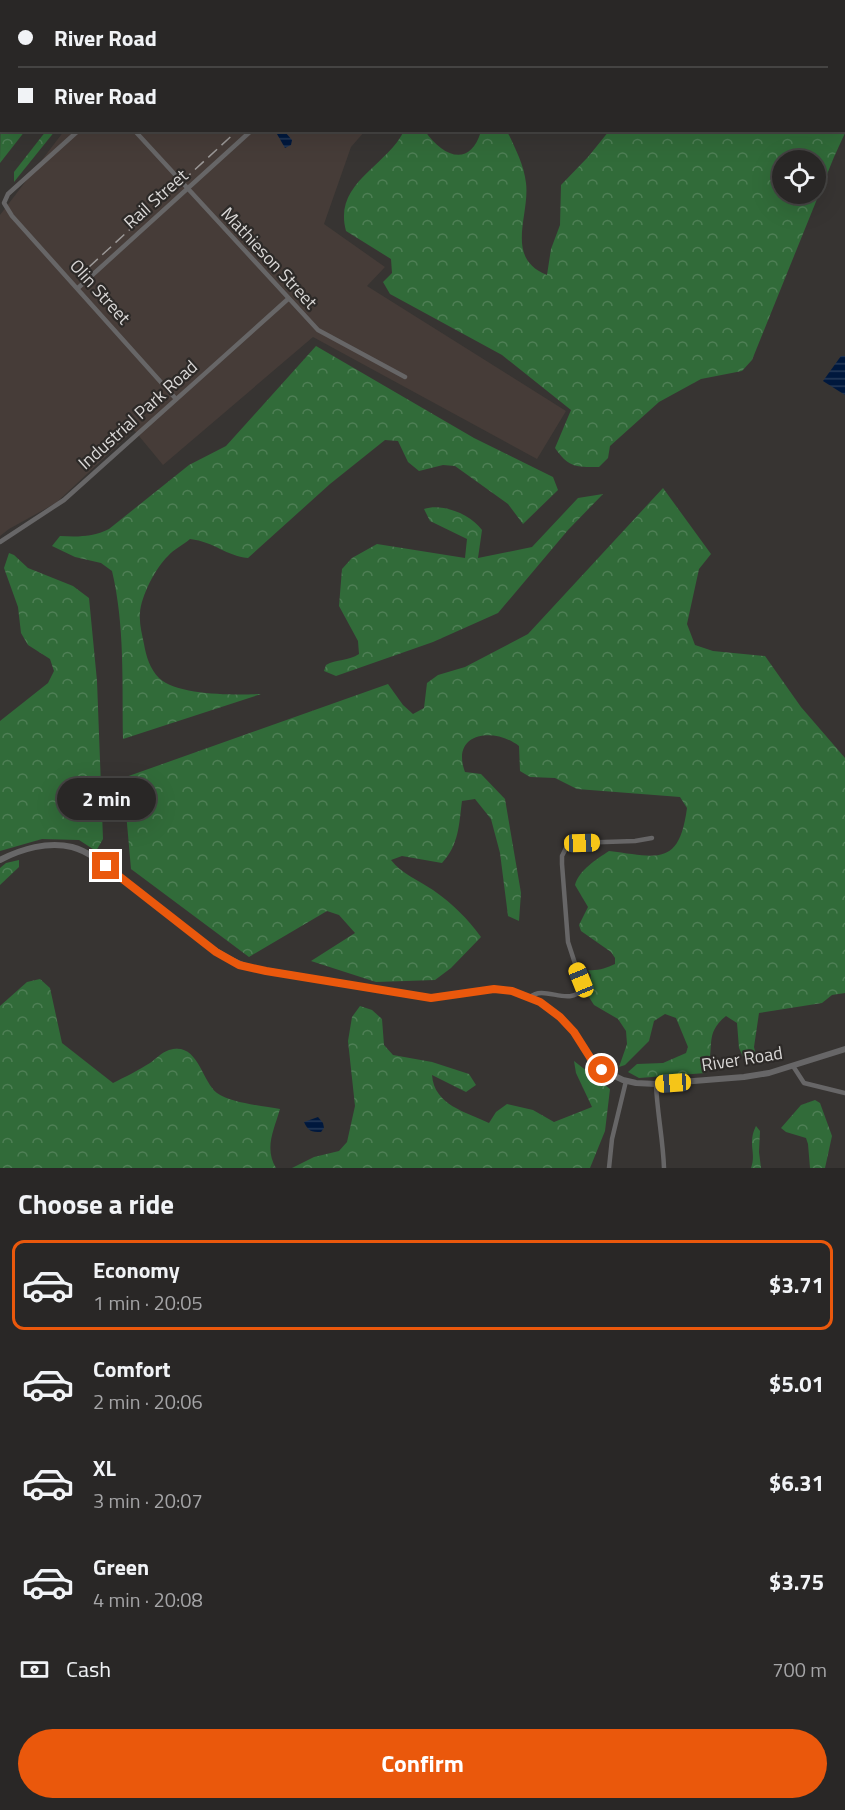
<!DOCTYPE html>
<meta charset="utf-8">
<style>
:root{--surface:#292726;--page:#312f2e;--text:#f1f3f6;--muted:#a5a5a7;--line:#454443;--accent:#ea580c}
body{margin:0;font-family:"Titillium Web",sans-serif;background:var(--page);color:var(--text);height:100vh;display:flex;flex-direction:column;font-size:22px;white-space:nowrap}
*{box-sizing:border-box;margin:0}
p{font-size:20px;color:var(--muted)}
.icon{flex:none;width:33px;height:33px;fill:none;stroke:currentColor;stroke-width:2;stroke-linecap:round;stroke-linejoin:round}
.map{position:relative;height:1168px;overflow:hidden}
.sheet{display:flex;flex-direction:column;background:var(--surface);flex:1}
.sheet>*{flex:none}
.top-card{position:absolute;left:0px;top:0px;width:846px;height:132px;box-shadow:0 6px 24px #0002,0 0 0 2px var(--line);display:grid;align-content:center;height:132px;padding:0 18px;background:var(--surface)}
.controls{position:absolute;left:772px;top:150px;display:grid;gap:12px}
.controls a{display:grid;place-items:center;width:54px;height:54px;border-radius:50%;background:var(--surface);box-shadow:0 6px 24px #0002,0 0 0 2px var(--line);font-size:30px}
.end{position:absolute;width:27px;height:27px;margin:-14px;border:8px solid #ea580c;background:#fff;box-shadow:0 0 0 3px #fff}
.from{border-radius:50%}
.bubble{position:absolute;height:42px;border-radius:21px;background:var(--surface);box-shadow:0 6px 24px #0002,0 0 0 2px var(--line);font-size:20px;font-weight:700;line-height:42px;text-align:center}
.car{position:absolute;width:18px;height:36px;margin:-18px -9px;border-radius:8px;box-shadow:0 0 4px 2px #0007;background:linear-gradient(#f5c518 24%,#345 0 40%,#f5c518 0 76%,#345 0 86%,#f5c518 0)}
.top-card b{display:flex;align-items:center;gap:21px;height:57px;font-size:22px}
.top-card b+b{border-top:2px solid var(--line)}
.top-card i{width:15px;height:15px;background:var(--text)}
ul{padding:0;list-style:none}
li{display:flex;align-items:center;gap:18px;height:90px;margin:0 12px 9px;padding:0 6px;border:3px solid transparent;border-radius:12px}
li div{flex:1}
li b{display:block;font-size:22px}
li em{font-style:normal;font-weight:700}
li.selected{border-color:var(--accent)}
li>.icon{width:54px;height:54px;stroke-width:1.5}
h2{padding:0 18px;font-size:27px;line-height:72px}
.pay{display:flex;align-items:center;gap:15px;height:66px;padding:0 18px;font-size:22px}
.pay p{margin-inline-start:auto}
.button{display:flex;gap:12px;margin-top:auto;padding:12px 18px}
.button a{flex:1;height:69px;border-radius:36px;background:var(--accent);color:#fff;font-size:24px;font-weight:700;line-height:69px;text-align:center}
.map>svg:first-child{display:block}
.built{fill:#463c38}
.forest{fill:url(#forest-crowns);fill-rule:evenodd}
.water{fill:url(#water-rules)}
.lines{fill:none;stroke-linecap:round;stroke-linejoin:round}
.minor{stroke:#676667;stroke-width:4.5}
.tertiary{stroke:#676667;stroke-width:6}
.rail{stroke:#9b9897;stroke-width:1.5;stroke-dasharray:12 6;stroke-linecap:butt}
.route{stroke:#ea580c;stroke-width:8}
.labels{text-anchor:middle;stroke-width:4.5;stroke-linejoin:round;paint-order:stroke}
.street-label{font-size:18px;fill:#d9d7d6;stroke:#2d2a28}
</style>
<div class="map">
<svg width="845" height="1168" viewBox="0 0 845 1168">
<defs>
<pattern id="forest-crowns" width="20" height="18" patternUnits="userSpaceOnUse" patternTransform="scale(1.5)"><rect width="20" height="18" fill="#316b39"/><path d="M2 6a3 3 0 1 1 6 0M12 15a3 3 0 1 1 6 0" fill="none" stroke="#4e7f55"/></pattern>
<pattern id="water-rules" width="6" height="5" patternUnits="userSpaceOnUse" patternTransform="scale(1.5)"><rect width="6" height="5" fill="#00183d"/><path d="M0 2.5h6" fill="none" stroke="#253958"/></pattern>
</defs>
<rect width="100%" height="100%" fill="#373432"/>
<g class="built">
<polygon points="167,0 469,0 165,2"/>
<polygon points="64,131 365,131 351,147 324,224 385,267 367,286 566,411 537,459 313,337 163,465 134,430 56,503 9,529 0,536 0,215"/>
</g>
<g class="forest">
<path d="M724,0H845V133L834,157L752,360L742,371L701,379L659,402L610,446L608,458L599,467C576,467 569,468 555,448L571,410L502,355L390,294L383,282L392,273L391,259L346,231C333,183 386,167 404,131H425C442,156 470,169 481,131H507C515,148 524,165 526,183C530,216 504,258 547,275L551,249L560,225L561,185L588,157L609,131L844,130V2L720,1ZM783,160H816V194H783Z"/>
<polygon points="1,87 2,130 25,131 0,163"/>
<polygon points="46,131 55,131 14,182 14,172"/>
<path d="M316,346L474,438L553,477L558,490L523,524L508,504L455,466L443,465L419,471L408,462L398,441L385,440L330,484L248,558C226,556 215,542 190,539C183,545 174,549 168,556C156,567 141,596 140,613C139,623 142,634 144,644C146,656 150,669 159,678C178,696 236,695 261,694L123,739C122,683 125,626 112,571L101,563L75,557L52,546L60,536C78,537 93,537 109,529L189,465L226,446Z"/>
<path d="M663,488L711,554L699,569L687,624L695,645L713,651L765,656L801,707L845,758V993L832,995L822,1003L759,1013L754,1047L757,1060L744,1059L739,1048L737,1023L726,1016C703,1034 716,1049 706,1073L639,1078L628,1072L637,1064L663,1063L686,1053L688,1047L676,1018L665,1014L654,1021L649,1041L625,1065L619,1067L627,1044L626,1031L618,1019L594,1005L587,994L591,975L588,970C598,971 606,968 615,964V958L611,952L581,931L579,925L588,907L575,885C579,870 597,859 609,851C658,857 679,867 687,808L680,797L577,789L555,778L530,777L520,771L519,746C495,727 450,732 465,772L481,774L505,799L521,893L519,921L508,916L500,853L491,819L475,799L462,801C459,824 459,845 442,863L402,856L391,860C402,874 418,880 433,890C454,905 466,917 481,937L451,968L435,980L376,982L311,961L355,933L339,915L327,911L249,957L131,869L123,778L388,684L403,705L413,714L424,708L427,683L438,675L465,667L528,634Z"/>
<path d="M603,494L568,530L498,613L433,642L336,676L324,671L326,665C336,659 349,661 359,654L358,641L339,606L342,569L352,558L377,544L465,558L467,539L430,521L424,509C443,503 470,514 482,530L478,558L532,547L578,498Z"/>
<polygon points="9,553 14,555 28,568 73,586 89,598 97,681 103,839 96,851 79,840 42,839 0,851 0,721 48,683 54,671 50,659 28,645 21,633 18,607 4,568"/>
<polygon points="19,860 19,867 0,885 0,868 6,863"/>
<path d="M40,979L50,988L62,1043L113,1083C125,1077 139,1070 150,1063C157,1058 161,1053 169,1050C198,1041 201,1080 217,1093C231,1103 263,1106 280,1109C274,1130 264,1148 276,1168H0V1006L27,982Z"/>
<path d="M360,1006L372,1010L382,1019L384,1045L393,1055L432,1062L469,1074L476,1085L466,1092L432,1075C434,1105 466,1112 489,1123L496,1112L507,1104L533,1110L554,1122L592,1107L576,1073L574,1061L610,1089L605,1131L590,1168H292L314,1157L339,1151L347,1142L355,1106L348,1041L352,1017Z"/>
<polygon points="815,1100 820,1103 832,1136 825,1168 810,1168 808,1144 806,1138 786,1132 781,1128 801,1105"/>
<path d="M756,1126L760,1131L759,1152L761,1168H751C757,1153 747,1144 756,1126Z"/>
</g>
<g class="water">
<polygon points="0,0 33,0 2,2 0,75"/>
<polygon points="281,131 285,132 292,140 291,145 285,148 277,134"/>
<polygon points="841,356 845,356 845,395 823,381"/>
<path d="M318,1117L323,1123L324,1128L321,1132C311,1132 308,1131 304,1122Z"/>
</g>
<g class="lines">
<g class="minor">
<polyline points="222,2 224,0"/>
<polyline points="373,2 374,0"/>
<polyline points="79,130 8,194 4,203 12,216 176,399"/>
<polyline points="134,130 318,330 405,377"/>
<polyline points="78,288 252,130"/>
<polyline points="0,542 64,500 288,299"/>
<path d="M530,997C545,984 569,1008 583,988L568,942L562,864V856L567,846L575,843L635,841L652,838"/>
<polyline points="793,1066 804,1083 845,1093"/>
<path d="M656,1084C657,1112 663,1139 664,1168"/>
<polyline points="609,1168 612,1139 626,1081"/>
</g>
<path class="tertiary" d="M0,860C21,849 48,841 72,847C91,852 107,867 122,879C143,895 163,911 184,927C205,944 225,960 251,968L431,998L494,989L512,991L540,1002L560,1017L574,1032L593,1061L602,1070L623,1080L636,1083L656,1084L744,1077L769,1073L845,1049"/>
<g class="rail">
<polyline points="97,2 98,0"/>
<polyline points="358,2 359,0"/>
<polyline points="0,128 2,126"/>
<polyline points="89,267 238,130"/>
</g>
</g>
<g class="lines">
<polyline class="route" points="106,866 216,952 239,965 266,971 431,998 494,989 512,991 540,1002 560,1017 574,1032 593,1062 602,1070"/>
</g>
<g class="labels">
<g class="street-label">
<text transform="translate(156 199) rotate(-42)" y="6">Rail Street</text>
<text transform="translate(269 258) rotate(47)" y="6">Mathieson Street</text>
<text transform="translate(100 292) rotate(48)" y="6">Olin Street</text>
<text transform="translate(138 415) rotate(-42)" y="6">Industrial Park Road</text>
<text transform="translate(742 1059) rotate(-9)" y="6">River Road</text>
</g>
</g>
</svg>
<div class="controls">
<a><svg class="icon" aria-label="locate" viewBox="0 0 24 24"><circle cx="12" cy="12" r="6"/><path d="M12 2v4M12 18v4M2 12h4M18 12h4"/></svg></a>
</div>
<i class="end from" style="left:602px;top:1070px"></i>
<i class="end" style="left:106px;top:866px"></i>
<div class="bubble" style="left:57px;top:778px;width:99px">2 min</div>
<i class="car" style="left:582px;top:843px;rotate:88deg"></i>
<i class="car" style="left:581px;top:980px;rotate:338deg"></i>
<i class="car" style="left:673px;top:1083px;rotate:266deg"></i>
<div class="top-card">
<b><i class="from"></i>River Road</b>
<b><i></i>River Road</b>
</div>
</div>
<section class="sheet">
<h2>Choose a ride</h2>
<ul>
<li class="selected"><svg class="icon" aria-label="car" viewBox="0 0 24 24"><path d="M5 17H2v-5l4-1 3-4h7l3 4 3 1v5h-3M9 17h6M6 11h13"/><circle cx="7" cy="17" r="2"/><circle cx="17" cy="17" r="2"/></svg><div><b>Economy</b><p>1 min · 20:05</p></div><em>$3.71</em></li>
<li><svg class="icon" aria-label="car" viewBox="0 0 24 24"><path d="M5 17H2v-5l4-1 3-4h7l3 4 3 1v5h-3M9 17h6M6 11h13"/><circle cx="7" cy="17" r="2"/><circle cx="17" cy="17" r="2"/></svg><div><b>Comfort</b><p>2 min · 20:06</p></div><em>$5.01</em></li>
<li><svg class="icon" aria-label="car" viewBox="0 0 24 24"><path d="M5 17H2v-5l4-1 3-4h7l3 4 3 1v5h-3M9 17h6M6 11h13"/><circle cx="7" cy="17" r="2"/><circle cx="17" cy="17" r="2"/></svg><div><b>XL</b><p>3 min · 20:07</p></div><em>$6.31</em></li>
<li><svg class="icon" aria-label="car" viewBox="0 0 24 24"><path d="M5 17H2v-5l4-1 3-4h7l3 4 3 1v5h-3M9 17h6M6 11h13"/><circle cx="7" cy="17" r="2"/><circle cx="17" cy="17" r="2"/></svg><div><b>Green</b><p>4 min · 20:08</p></div><em>$3.75</em></li>
</ul>
<div class="pay"><svg class="icon" aria-label="cash" viewBox="0 0 24 24"><path d="M3 7h18v10H3z"/><circle cx="12" cy="12" r="2"/></svg>Cash<p>700 m</p></div>
<div class="button"><a>Confirm</a></div>
</section>
